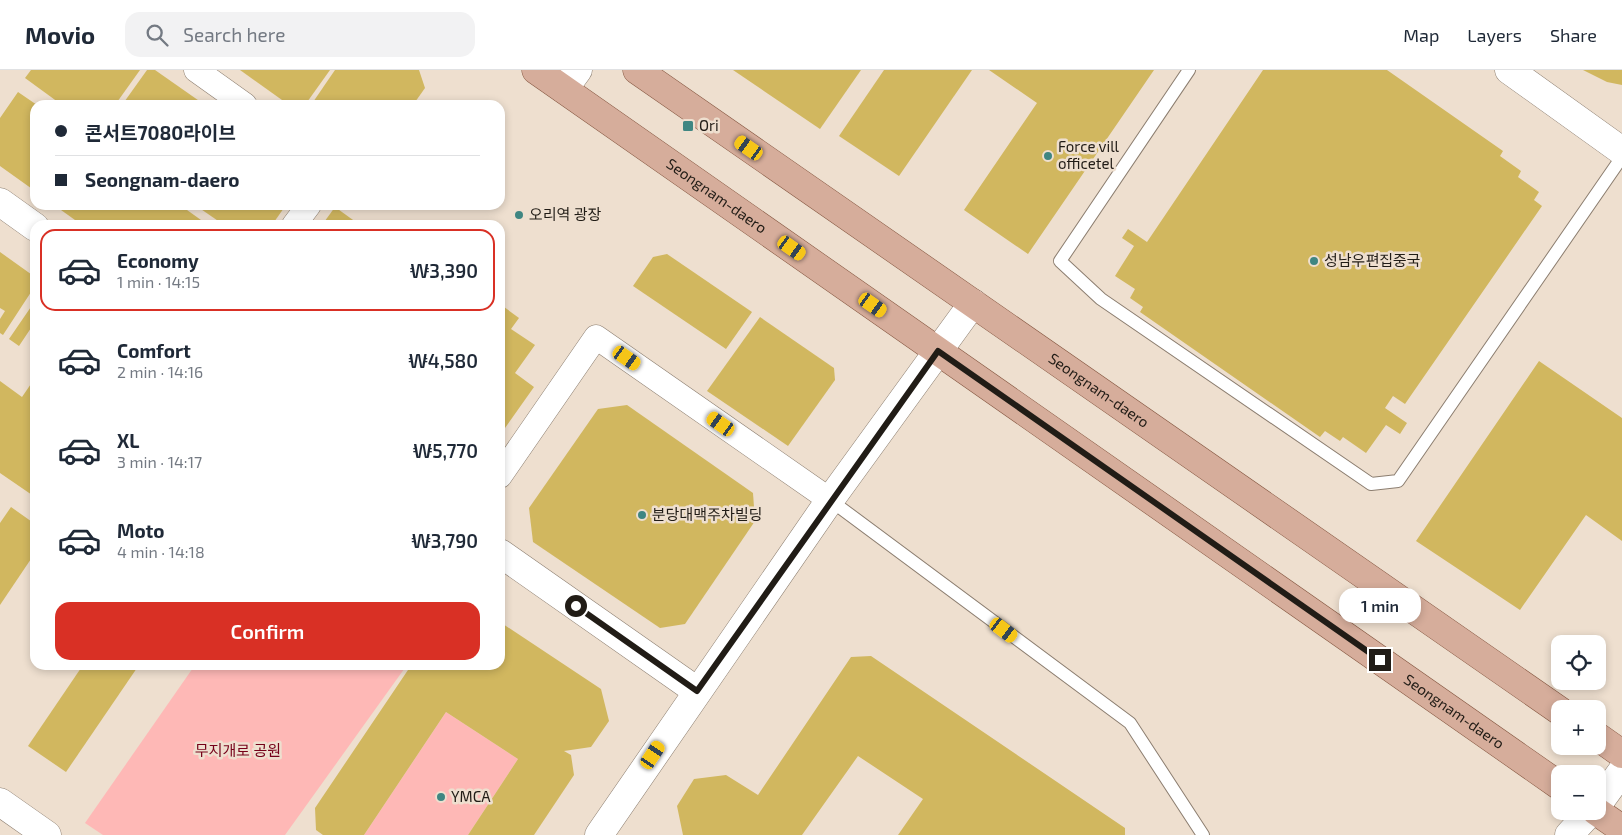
<!DOCTYPE html>
<meta charset="utf-8">
<style>
:root{--surface:#fff;--page:#f2f2f3;--text:#1f2937;--muted:#747a83;--line:#e0e1e3;--accent:#d93025}
body{margin:0;font-family:"Exo 2","Noto Sans KR",sans-serif;background:var(--page);color:var(--text);height:100vh;display:flex;flex-direction:column;font-size:19px;white-space:nowrap}
*{box-sizing:border-box;margin:0}
p{font-size:16px;color:var(--muted)}
.icon{flex:none;width:28px;height:28px;fill:none;stroke:currentColor;stroke-width:2;stroke-linecap:round;stroke-linejoin:round}
.map{position:relative;flex:1;overflow:hidden}
.sheet{position:absolute;left:30px;top:150px;width:475px;height:450px;display:flex;flex-direction:column;background:var(--surface);border-radius:15px;box-shadow:0 2px 8px #0003}
.sheet>*{flex:none}
.hud{position:absolute;left:30px;top:30px;width:475px;height:110px;border-radius:15px;box-shadow:0 2px 8px #0003;display:grid;align-content:center;height:110px;padding:0 25px;background:var(--surface)}
.buttons{position:absolute;left:1551px;top:565px;display:grid;gap:10px}
.buttons a{display:grid;place-items:center;width:55px;height:55px;border-radius:10px;background:var(--surface);box-shadow:0 2px 8px #0003;font-size:25px}
.end{position:absolute;width:22px;height:22px;margin:-11px;border:6px solid #211c16;background:#fff;box-shadow:0 0 0 2px #fff}
.from{border-radius:50%}
.bubble{position:absolute;height:35px;border-radius:15px;background:var(--surface);box-shadow:0 2px 8px #0003;font-size:16px;font-weight:600;line-height:35px;text-align:center}
.car{position:absolute;width:15px;height:30px;margin:-15px -8px;border-radius:6px;box-shadow:0 0 4px 1px #0007;background:linear-gradient(#f5c518 24%,#345 0 40%,#f5c518 0 76%,#345 0 86%,#f5c518 0)}
.hud b{display:flex;align-items:center;gap:18px;height:48px;font-size:19px}
.hud b+b{border-top:1px solid var(--line)}
.hud i{width:12px;height:12px;background:var(--text)}
ul{padding:9px 0 0;list-style:none}
li{display:flex;align-items:center;gap:15px;height:82px;margin:0 10px 8px;padding:0 15px;border:2px solid transparent;border-radius:15px}
li div{flex:1}
li b{display:block;font-size:19px}
li em{font-style:normal;font-weight:600}
li.active{border-color:var(--accent)}
li>.icon{width:45px;height:45px;stroke-width:1.5}
.primary-button{display:flex;gap:10px;margin-top:auto;padding:10px 25px}
.primary-button a{flex:1;height:58px;border-radius:15px;background:var(--accent);color:#fff;font-size:20px;font-weight:600;line-height:58px;text-align:center}
header{display:flex;align-items:center;gap:30px;box-sizing:border-box;height:70px;padding:0 25px;background:var(--surface);border-bottom:1px solid var(--line)}
header strong{font-size:24px}
nav{display:flex;gap:28px;margin-inline-start:auto;font-size:18px}
.search{width:350px;height:45px;background:var(--page);display:flex;align-items:center;gap:12px;box-sizing:border-box;padding:0 18px;border-radius:15px;color:var(--muted);font-size:19px}
.map>svg:first-child{display:block}
.green{fill:#feb8b6}
.building{fill:#d1b75f}
.lines{fill:none;stroke-linecap:round;stroke-linejoin:round}
.service-casing{stroke:#8c7e70;stroke-width:14}
.minor-casing{stroke:#8c7e70;stroke-width:25}
.tertiary-casing{stroke:#8c7e70;stroke-width:29}
.primary-casing{stroke:#855741;stroke-width:29}
.service{stroke:#fff;stroke-width:12}
.minor{stroke:#fff;stroke-width:24}
.tertiary{stroke:#fff;stroke-width:28}
.primary{stroke:#d6ad9b;stroke-width:28}
.route{stroke:#211c16;stroke-width:6}
.poi-dot{fill:#3f8682;stroke:#eedfcf;stroke-width:2}
.labels{text-anchor:middle;stroke-width:5;stroke-linejoin:round;paint-order:stroke}
.poi-label{font-size:15px;fill:#211c16;stroke:#eedfcf;text-anchor:start}
.street-label{font-size:15px;fill:#211c16;stroke:#eedfcf}
.park-label{font-size:15px;fill:#750019;stroke:#eedfcf}
</style>
<header>
<strong>Movio</strong>
<div class="search"><svg class="icon" aria-label="search" viewBox="0 0 24 24"><circle cx="10" cy="10" r="6"/><path d="M15 15l6 6"/></svg>Search here</div>
<nav><a>Map</a><a>Layers</a><a>Share</a></nav>
</header>
<div class="map">
<svg width="1622" height="765" viewBox="0 0 1622 765">
<rect width="100%" height="100%" fill="#eedfcf"/>
<g class="green">
<polygon points="195,595 407,595 285,765 103,765 85,753"/>
<polygon points="446,642 518,689 468,765 364,765"/>
</g>
<g class="building">
<polygon points="31,0 140,0 115,35 62,35 25,8"/>
<polygon points="147,0 155,0 205,35 122,35"/>
<polygon points="240,0 330,0 305,35 289,35"/>
<polygon points="335,0 419,0 425,18 413,35 311,35"/>
<polygon points="733,0 861,0 820,59"/>
<polygon points="884,0 972,0 899,106 839,66"/>
<polygon points="989,0 1154,0 1028,184 964,140 1037,33"/>
<polygon points="1263,0 1387,0 1503,81 1500,86 1521,101 1518,107 1539,122 1534,130 1542,136 1405,334 1393,326 1385,338 1407,353 1400,364 1386,355 1366,383 1343,367 1340,371 1325,361 1320,367 1140,242 1143,237 1130,228 1135,219 1115,206 1134,176 1122,168 1128,159 1147,172"/>
<polygon points="1583,0 1622,0 1622,15 1607,12"/>
<polygon points="18,22 37,35 35,35 35,121 0,96 0,48"/>
<polygon points="54,135 180,135 208,155 82,155"/>
<polygon points="195,135 286,135 272,155 224,155"/>
<polygon points="335,137 360,155 322,155"/>
<polygon points="0,182 35,207 35,216 3,265 0,263 0,249 5,241 0,238"/>
<polygon points="667,184 752,242 726,279 633,216 653,187"/>
<polygon points="35,231 35,261 31,258 19,276 9,269"/>
<polygon points="500,234 519,248 511,259 535,275 515,303 534,317 500,365"/>
<polygon points="760,247 834,298 835,310 788,376 707,321"/>
<polygon points="1539,291 1622,348 1622,471 1586,445 1520,540 1416,471"/>
<polygon points="35,308 35,427 0,403 0,311 22,327"/>
<polygon points="627,335 753,423 755,451 685,554 660,558 533,472 529,438 598,339"/>
<polygon points="11,437 35,454 35,483 0,535 0,453"/>
<polygon points="500,552 601,619 609,651 591,677 564,681 571,685 574,705 534,765 468,765 518,689 446,642 364,765 323,765 316,760 315,738 410,597 432,595 437,598 436,595 500,595"/>
<polygon points="871,586 1125,758 1125,765 898,765 923,729 858,686 802,765 683,765 677,736 694,709 726,705 758,725 851,587"/>
<polygon points="83,595 139,595 66,702 28,676"/>
</g>
<g class="lines">
<defs>
<g id="service">
<polyline points="1189,0 1060,191 1101,229 1371,414 1398,411 1622,87"/>
<polyline points="830,430 1130,653 1203,765"/>
</g>
<g id="minor">
<polyline points="196,0 245,35"/>
<polyline points="294,155 309,135"/>
<polyline points="500,406 596,267 830,430"/>
</g>
<g id="tertiary">
<polyline points="1509,0 1622,81"/>
<polyline points="564,19 578,0"/>
<polyline points="0,132 35,157"/>
<polyline points="500,483 697,621"/>
<polyline points="0,732 47,765"/>
<polyline points="1598,734 1622,701"/>
<polyline points="599,765 830,430 973,233"/>
<polyline points="1569,765 1591,741"/>
</g>
<g id="primary">
<path id="s1" d="M536,0L1560,716"/>
<path id="s2" d="M637,0L1560,641"/>
<polyline points="1598,667 1622,684"/>
<polyline points="1596,741 1622,759"/>
</g>
</defs>
<use href="#service" class="service-casing"/>
<use href="#minor" class="minor-casing"/>
<use href="#tertiary" class="tertiary-casing"/>
<use href="#primary" class="primary-casing"/>
<use href="#service" class="service"/>
<use href="#minor" class="minor"/>
<use href="#tertiary" class="tertiary"/>
<use href="#primary" class="primary"/>
</g>
<g class="lines">
<polyline class="route" points="576,536 697,621 938,281 1380,590"/>
</g>
<g class="poi-dot">
<rect x="682" y="50" width="12" height="12" rx="2.5"/>
<circle cx="1048" cy="86" r="5"/>
<circle cx="519" cy="145" r="5"/>
<circle cx="1314" cy="191" r="5"/>
<circle cx="642" cy="445" r="5"/>
<circle cx="441" cy="727" r="5"/>
</g>
<g class="labels">
<g class="poi-label">
<text x="699" y="61">Ori</text>
<text x="1058" y="82">Force vill<tspan x="1058" dy="17">officetel</tspan></text>
<text x="529" y="150">오리역 광장</text>
<text x="1324" y="196">성남우편집중국</text>
<text x="652" y="450">분당대맥주차빌딩</text>
<text x="451" y="732">YMCA</text>
</g>
<g class="street-label">
<text dy="5" stroke="none"><textPath href="#s1" startOffset="220">Seongnam-daero</textPath></text>
<text dy="5" stroke="none"><textPath href="#s2" startOffset="562">Seongnam-daero</textPath></text>
<text dy="5" stroke="none"><textPath href="#s1" startOffset="1120">Seongnam-daero</textPath></text>
</g>
<g class="park-label">
<text x="238" y="686">무지개로 공원</text>
</g>
</g>
</svg>
<div class="buttons">
<a><svg class="icon" aria-label="locate" viewBox="0 0 24 24"><circle cx="12" cy="12" r="6"/><path d="M12 2v4M12 18v4M2 12h4M18 12h4"/></svg></a>
<a>+</a>
<a>−</a>
</div>
<i class="end from" style="left:576px;top:536px"></i>
<i class="end" style="left:1380px;top:590px"></i>
<div class="bubble" style="left:1339px;top:518px;width:82px">1 min</div>
<i class="car" style="left:749px;top:78px;rotate:305deg"></i>
<i class="car" style="left:792px;top:178px;rotate:125deg"></i>
<i class="car" style="left:873px;top:235px;rotate:125deg"></i>
<i class="car" style="left:627px;top:288px;rotate:125deg"></i>
<i class="car" style="left:721px;top:354px;rotate:305deg"></i>
<i class="car" style="left:1004px;top:560px;rotate:127deg"></i>
<i class="car" style="left:653px;top:685px;rotate:34deg"></i>
<div class="hud">
<b><i class="from"></i>콘서트7080라이브</b>
<b><i></i>Seongnam-daero</b>
</div>
<section class="sheet">
<ul>
<li class="active"><svg class="icon" aria-label="car" viewBox="0 0 24 24"><path d="M5 17H2v-5l4-1 3-4h7l3 4 3 1v5h-3M9 17h6M6 11h13"/><circle cx="7" cy="17" r="2"/><circle cx="17" cy="17" r="2"/></svg><div><b>Economy</b><p>1 min · 14:15</p></div><em>₩3,390</em></li>
<li><svg class="icon" aria-label="car" viewBox="0 0 24 24"><path d="M5 17H2v-5l4-1 3-4h7l3 4 3 1v5h-3M9 17h6M6 11h13"/><circle cx="7" cy="17" r="2"/><circle cx="17" cy="17" r="2"/></svg><div><b>Comfort</b><p>2 min · 14:16</p></div><em>₩4,580</em></li>
<li><svg class="icon" aria-label="car" viewBox="0 0 24 24"><path d="M5 17H2v-5l4-1 3-4h7l3 4 3 1v5h-3M9 17h6M6 11h13"/><circle cx="7" cy="17" r="2"/><circle cx="17" cy="17" r="2"/></svg><div><b>XL</b><p>3 min · 14:17</p></div><em>₩5,770</em></li>
<li><svg class="icon" aria-label="car" viewBox="0 0 24 24"><path d="M5 17H2v-5l4-1 3-4h7l3 4 3 1v5h-3M9 17h6M6 11h13"/><circle cx="7" cy="17" r="2"/><circle cx="17" cy="17" r="2"/></svg><div><b>Moto</b><p>4 min · 14:18</p></div><em>₩3,790</em></li>
</ul>
<div class="primary-button"><a>Confirm</a></div>
</section>
</div>
